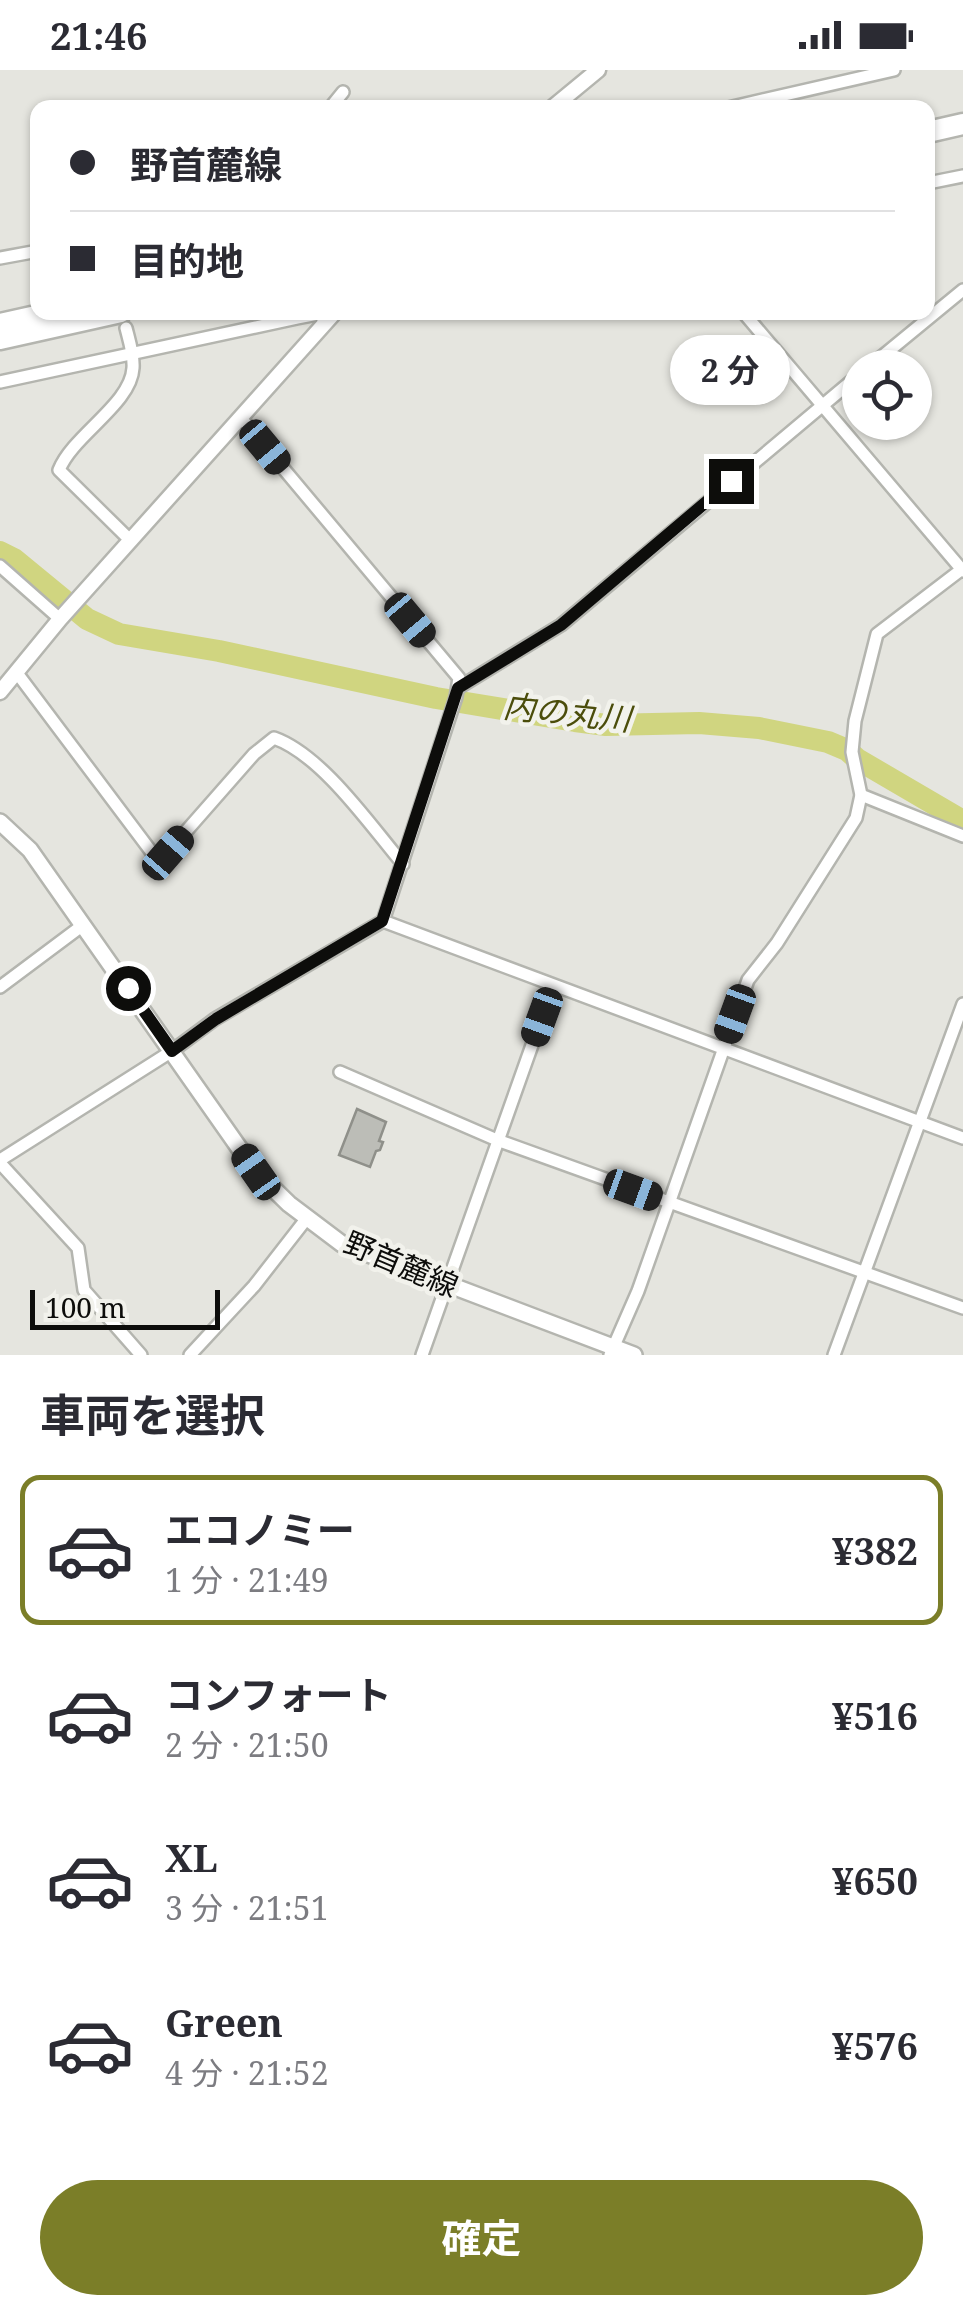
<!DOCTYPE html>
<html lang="ja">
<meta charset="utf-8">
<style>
:root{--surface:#fff;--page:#f7f7f7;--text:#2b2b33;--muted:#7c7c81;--line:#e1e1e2;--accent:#7b7e28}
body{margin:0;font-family:"Noto Serif","Noto Sans JP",serif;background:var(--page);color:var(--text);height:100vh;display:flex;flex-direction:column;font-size:38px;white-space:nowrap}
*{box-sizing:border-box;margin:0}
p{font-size:32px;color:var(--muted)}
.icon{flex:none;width:55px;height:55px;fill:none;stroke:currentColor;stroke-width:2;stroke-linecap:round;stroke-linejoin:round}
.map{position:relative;height:1285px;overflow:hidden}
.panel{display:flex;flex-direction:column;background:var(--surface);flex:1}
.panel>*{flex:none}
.hud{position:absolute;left:30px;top:30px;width:905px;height:220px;border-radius:20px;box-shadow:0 2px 8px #0004;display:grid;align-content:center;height:220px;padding:0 40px;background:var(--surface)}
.controls{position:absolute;left:842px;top:280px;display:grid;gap:20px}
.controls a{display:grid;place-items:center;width:90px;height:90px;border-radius:50%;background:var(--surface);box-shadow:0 2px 8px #0004;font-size:50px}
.scale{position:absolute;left:30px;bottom:25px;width:190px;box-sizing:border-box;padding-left:10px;border:5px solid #0d0d0b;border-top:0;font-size:28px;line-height:35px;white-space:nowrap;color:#0d0d0b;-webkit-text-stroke:8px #f2f2ec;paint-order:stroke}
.end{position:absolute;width:45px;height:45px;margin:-22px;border:12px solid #0d0d0b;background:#fff;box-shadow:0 0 0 5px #fff}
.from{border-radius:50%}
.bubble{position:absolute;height:70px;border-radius:35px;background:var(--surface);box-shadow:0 2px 8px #0004;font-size:32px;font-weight:700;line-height:70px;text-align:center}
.car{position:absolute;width:30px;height:60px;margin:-30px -15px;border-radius:12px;box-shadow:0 0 8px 2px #0007;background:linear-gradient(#222 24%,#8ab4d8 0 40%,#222 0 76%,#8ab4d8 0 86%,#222 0)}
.hud b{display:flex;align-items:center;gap:35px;height:95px;font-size:38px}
.hud b+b{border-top:2px solid var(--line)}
.hud i{width:25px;height:25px;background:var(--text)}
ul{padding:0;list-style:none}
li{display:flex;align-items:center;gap:30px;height:150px;margin:0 20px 15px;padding:0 20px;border:5px solid transparent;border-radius:20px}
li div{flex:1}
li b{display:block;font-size:38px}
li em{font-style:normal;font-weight:700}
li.current{border-color:var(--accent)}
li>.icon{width:90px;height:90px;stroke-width:1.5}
h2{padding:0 40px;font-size:45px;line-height:120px}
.action{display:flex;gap:20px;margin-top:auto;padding:20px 40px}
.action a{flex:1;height:115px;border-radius:60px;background:var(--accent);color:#fff;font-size:40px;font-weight:700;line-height:115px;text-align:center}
.status{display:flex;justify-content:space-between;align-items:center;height:70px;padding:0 50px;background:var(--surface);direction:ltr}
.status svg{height:28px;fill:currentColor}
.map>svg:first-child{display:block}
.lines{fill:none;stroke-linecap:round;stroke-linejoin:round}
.river{stroke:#d0d580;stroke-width:22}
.building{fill:#bcbdb7;stroke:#8f908a;stroke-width:2.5}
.minor-casing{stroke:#b4b5af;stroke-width:16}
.tertiary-casing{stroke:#b4b5af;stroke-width:19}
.secondary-casing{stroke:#b4b5af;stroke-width:20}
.motorway-casing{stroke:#b4b5af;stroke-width:25}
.minor{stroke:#fff;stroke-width:11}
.tertiary{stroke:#fff;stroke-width:14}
.secondary{stroke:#fff;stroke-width:15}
.motorway{stroke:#fff;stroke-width:20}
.route{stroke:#0d0d0b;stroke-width:12}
.labels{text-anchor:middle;stroke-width:9;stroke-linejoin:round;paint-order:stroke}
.street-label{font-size:30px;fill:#0d0d0b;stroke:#f2f2ec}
.water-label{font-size:32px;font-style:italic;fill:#4b4d0b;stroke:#f2f2ec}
</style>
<div class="status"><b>21:46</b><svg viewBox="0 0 49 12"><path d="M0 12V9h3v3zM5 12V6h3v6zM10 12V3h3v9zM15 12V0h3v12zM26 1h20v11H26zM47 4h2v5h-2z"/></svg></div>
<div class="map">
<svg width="963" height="1285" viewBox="0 0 963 1285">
<rect width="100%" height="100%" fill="#e5e5df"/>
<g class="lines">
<polyline class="river" points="0,482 14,489 87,549 119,564 219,581 436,628 575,651 606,655 699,653 759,658 828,672 847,680 857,689 963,751"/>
</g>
<polygon class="building" points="357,1039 386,1052 379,1071 383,1072 380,1080 376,1081 370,1097 339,1085"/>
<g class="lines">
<defs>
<g id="minor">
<polyline points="330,38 343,22"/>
<polyline points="728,38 894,0"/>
<polyline points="928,113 963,106"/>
<polyline points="0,188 38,181"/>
<polyline points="743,242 963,501"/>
<path d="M126,258C129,270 134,285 133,298C131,334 73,365 59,400L131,471"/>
<polyline points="868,298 963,220"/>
<polyline points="0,312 297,248 318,244 327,251"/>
<polyline points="0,496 60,549"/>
<path d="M17,603L153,784L167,783L254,684L274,668C322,685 370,755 403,794"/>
<polyline points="458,618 561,555 860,304"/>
<polyline points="861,725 963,766"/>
<polyline points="383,851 963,1068"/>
<polyline points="0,917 83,855"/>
<polyline points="340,1002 497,1070 963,1238"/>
<polyline points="0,1090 172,981 215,949 383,851 456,627 459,608 241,348"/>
<polyline points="0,1093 78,1178 84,1220 141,1285"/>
<polyline points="190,1285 254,1216 307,1148"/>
<polyline points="422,1285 553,916"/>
<polyline points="610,1285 638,1221 748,910 777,873 856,748 861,725 852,682 855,651 877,564 962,499"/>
<polyline points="834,1285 963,934"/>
</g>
<g id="tertiary">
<polyline points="552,38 598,0"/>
<polyline points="0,622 60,549 335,242"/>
</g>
<polyline id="secondary" points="0,752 30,780 256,1102 289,1134 342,1174 634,1285"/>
<g id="motorway">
<polyline points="928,62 963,54"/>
<polyline points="0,254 54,242"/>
<polyline points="0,269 121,242"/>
</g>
</defs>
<use href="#minor" class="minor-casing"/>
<use href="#tertiary" class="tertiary-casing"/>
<use href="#secondary" class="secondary-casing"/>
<use href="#motorway" class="motorway-casing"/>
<use href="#minor" class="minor"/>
<use href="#tertiary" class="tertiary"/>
<use href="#secondary" class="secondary"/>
<use href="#motorway" class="motorway"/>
</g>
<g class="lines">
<polyline class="route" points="128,918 172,981 216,949 382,851 458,618 561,555 731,411"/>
</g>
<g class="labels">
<g class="street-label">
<text transform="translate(401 1195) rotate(23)" y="10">野首麓線</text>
</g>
<g class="water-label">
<text transform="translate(567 643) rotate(6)" y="11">内の丸川</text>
</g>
</g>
</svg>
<div class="controls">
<a><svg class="icon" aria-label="locate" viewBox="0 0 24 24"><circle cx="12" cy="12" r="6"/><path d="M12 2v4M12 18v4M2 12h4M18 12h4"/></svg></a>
</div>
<div class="scale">100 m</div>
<i class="end from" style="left:128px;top:918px"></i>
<i class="end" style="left:731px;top:411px"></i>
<div class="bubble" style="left:670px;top:265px;width:120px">2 分</div>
<i class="car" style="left:265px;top:377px;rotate:140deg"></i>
<i class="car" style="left:410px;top:550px;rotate:140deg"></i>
<i class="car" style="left:168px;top:783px;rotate:41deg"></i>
<i class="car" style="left:735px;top:944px;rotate:200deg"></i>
<i class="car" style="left:542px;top:947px;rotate:200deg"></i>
<i class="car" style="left:256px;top:1102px;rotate:325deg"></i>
<i class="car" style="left:633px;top:1120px;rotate:110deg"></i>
<div class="hud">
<b><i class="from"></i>野首麓線</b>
<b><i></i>目的地</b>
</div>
</div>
<section class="panel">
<h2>車両を選択</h2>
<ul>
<li class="current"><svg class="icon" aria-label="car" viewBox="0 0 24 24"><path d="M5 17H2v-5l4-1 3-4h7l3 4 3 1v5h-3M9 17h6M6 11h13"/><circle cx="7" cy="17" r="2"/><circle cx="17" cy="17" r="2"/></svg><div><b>エコノミー</b><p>1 分 · 21:49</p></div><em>¥382</em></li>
<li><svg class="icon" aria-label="car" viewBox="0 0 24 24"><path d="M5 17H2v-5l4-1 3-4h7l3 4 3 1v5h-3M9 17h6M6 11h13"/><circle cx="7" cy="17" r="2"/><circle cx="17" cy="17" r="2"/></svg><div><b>コンフォート</b><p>2 分 · 21:50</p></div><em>¥516</em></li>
<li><svg class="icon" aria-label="car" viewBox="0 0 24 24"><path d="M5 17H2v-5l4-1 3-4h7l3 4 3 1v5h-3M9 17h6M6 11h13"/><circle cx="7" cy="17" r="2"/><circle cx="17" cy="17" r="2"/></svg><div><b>XL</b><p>3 分 · 21:51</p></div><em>¥650</em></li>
<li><svg class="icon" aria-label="car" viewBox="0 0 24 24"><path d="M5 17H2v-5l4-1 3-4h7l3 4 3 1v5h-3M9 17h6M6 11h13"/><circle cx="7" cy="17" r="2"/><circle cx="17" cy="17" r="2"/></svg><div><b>Green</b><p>4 分 · 21:52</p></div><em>¥576</em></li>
</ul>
<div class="action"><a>確定</a></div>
</section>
